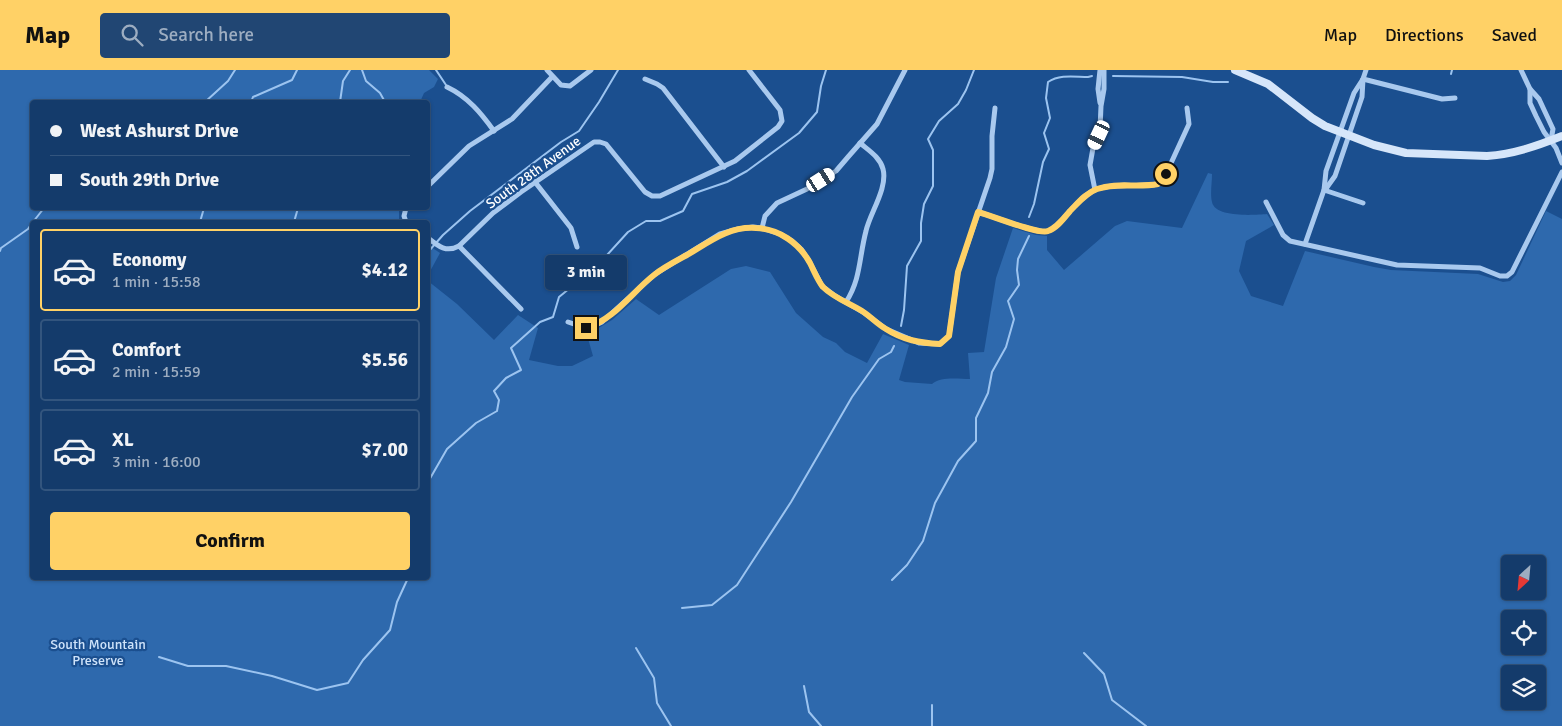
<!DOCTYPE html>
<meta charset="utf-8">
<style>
:root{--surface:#143b6b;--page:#214673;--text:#f1f3f6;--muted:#9dadc1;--line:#33557e;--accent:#ffd166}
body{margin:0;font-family:Signika,sans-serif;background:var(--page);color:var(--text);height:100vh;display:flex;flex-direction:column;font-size:19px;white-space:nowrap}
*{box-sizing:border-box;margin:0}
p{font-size:16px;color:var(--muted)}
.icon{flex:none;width:28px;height:28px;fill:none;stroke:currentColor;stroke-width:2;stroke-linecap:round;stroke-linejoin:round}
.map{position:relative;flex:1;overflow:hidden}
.sheet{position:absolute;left:30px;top:150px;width:400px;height:360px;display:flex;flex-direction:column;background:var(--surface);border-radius:5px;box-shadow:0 1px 4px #0004,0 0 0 1px var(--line)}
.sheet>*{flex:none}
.hud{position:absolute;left:30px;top:30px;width:400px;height:110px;border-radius:5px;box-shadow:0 1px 4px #0004,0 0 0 1px var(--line);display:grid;align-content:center;height:110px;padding:0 20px;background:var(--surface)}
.needle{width:32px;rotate:206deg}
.buttons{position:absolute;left:1501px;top:485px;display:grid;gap:10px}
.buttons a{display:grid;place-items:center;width:45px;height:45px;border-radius:5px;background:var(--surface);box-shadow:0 1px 4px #0004,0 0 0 1px var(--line);font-size:25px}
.end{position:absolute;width:22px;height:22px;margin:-11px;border:6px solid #ffd166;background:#111;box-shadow:0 0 0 2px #111}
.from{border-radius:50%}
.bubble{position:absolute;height:35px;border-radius:5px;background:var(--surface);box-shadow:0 1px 4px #0004,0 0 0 1px var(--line);font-size:16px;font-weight:700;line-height:35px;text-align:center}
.car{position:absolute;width:15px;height:30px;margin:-15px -8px;border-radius:6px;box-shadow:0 0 4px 1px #0007;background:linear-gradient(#fff 24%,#345 0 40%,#fff 0 76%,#345 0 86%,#fff 0)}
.hud b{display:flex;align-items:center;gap:18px;height:48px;font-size:19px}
.hud b+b{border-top:1px solid var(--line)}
.hud i{width:12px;height:12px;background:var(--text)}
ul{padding:9px 0 0;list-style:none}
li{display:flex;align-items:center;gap:15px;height:82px;margin:0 10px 8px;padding:0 10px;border:2px solid var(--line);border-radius:5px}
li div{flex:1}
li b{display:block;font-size:19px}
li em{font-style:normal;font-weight:700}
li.active{border-color:var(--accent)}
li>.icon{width:45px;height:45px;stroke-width:1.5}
.action{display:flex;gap:10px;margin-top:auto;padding:10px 20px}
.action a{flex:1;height:58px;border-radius:5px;background:var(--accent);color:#111;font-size:20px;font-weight:700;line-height:58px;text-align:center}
header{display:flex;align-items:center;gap:30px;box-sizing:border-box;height:70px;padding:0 25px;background:var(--accent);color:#111}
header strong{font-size:24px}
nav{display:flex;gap:28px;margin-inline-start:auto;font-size:18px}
.search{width:350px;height:45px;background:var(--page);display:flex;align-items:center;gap:12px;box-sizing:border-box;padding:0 18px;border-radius:5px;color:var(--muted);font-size:19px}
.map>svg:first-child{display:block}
.green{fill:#2e69ad;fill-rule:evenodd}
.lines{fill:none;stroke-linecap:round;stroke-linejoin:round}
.stream{stroke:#9cc4f0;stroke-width:2}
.street{stroke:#a9c9ee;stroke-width:5}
.secondary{stroke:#d6e6fa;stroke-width:8}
.route{stroke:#ffd166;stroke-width:6}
.labels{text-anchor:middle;stroke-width:4.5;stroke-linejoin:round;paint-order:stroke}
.street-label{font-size:14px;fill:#fff;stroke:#1b4f8f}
.park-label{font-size:14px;fill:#cfe3fa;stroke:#1b4f8f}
</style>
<header>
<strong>Map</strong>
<div class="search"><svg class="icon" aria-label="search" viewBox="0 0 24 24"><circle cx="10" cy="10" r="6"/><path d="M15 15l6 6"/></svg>Search here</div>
<nav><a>Map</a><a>Directions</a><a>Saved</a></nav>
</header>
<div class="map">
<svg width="1562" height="656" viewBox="0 0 1562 656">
<rect width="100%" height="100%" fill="#1b4f8f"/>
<g class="green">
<path d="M0,0H429L438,9L434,17L424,23L420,32H32V138H399V149L397,152H32V508H428V211L457,234L494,270L518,245L538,258L529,290L558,296H572L593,286L587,265L612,250L636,229L659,245L731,199L746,196L770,202L796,243L823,267L836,273L845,282L867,293L883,264L909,275L899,310L905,312L932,314C941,306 959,309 970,309L968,283L984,282L996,208L1013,158L1036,165L1047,166V180L1064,200L1115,156L1127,151L1182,158L1208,103L1212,104C1212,113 1210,124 1212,132C1215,148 1255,145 1267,144L1274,155L1246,171L1239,201L1251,226L1283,236L1305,181L1374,197L1391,200L1478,204L1503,212L1510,211L1516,205L1546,141L1562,149V656H0ZM1510,494H1538V521H1510ZM1510,549H1538V576H1510ZM1510,604H1538V631H1510Z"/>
<polygon points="428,175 440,183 428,205"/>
</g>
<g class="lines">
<g class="stream">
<polyline points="362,0 366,11 380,23 385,32"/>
<polyline points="436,0 446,15"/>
<polyline points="1451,4 1452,0"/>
<polyline points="1113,6 1182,7 1213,12 1228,12"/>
<polyline points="205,32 228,11 235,0"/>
<polyline points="251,32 253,27 292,10 297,0"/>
<polyline points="340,32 343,11 350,0"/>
<path d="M1029,147L1034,134L1043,92L1049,79L1044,63L1050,48L1046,28L1048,12C1060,4 1075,7 1088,7L1092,6"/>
<polyline points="33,152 44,138"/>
<polyline points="200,152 204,138"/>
<polyline points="294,152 298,138"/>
<polyline points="0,181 1,178 28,159 32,153"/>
<polyline points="428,182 443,165 470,141 561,72 579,61 599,32 618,0"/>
<polyline points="901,256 904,240 907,196 921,171 921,153 924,134 933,116 933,80 928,69 939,51 958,34 966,20 974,0"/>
<polyline points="428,412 447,379 476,353 497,341 499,330 494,321 506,308 521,300 511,278 540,252 553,247 559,227 597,196 628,162 646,151 660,151 683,141 692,124 727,112 747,101 799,63 817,42 821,16 826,0"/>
<polyline points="892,510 907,495 923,471 935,433 958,391 976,371 976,348 988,323 992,302 1006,277 1014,249 1008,231 1019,215 1017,200 1018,189 1029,166"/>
<polyline points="682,538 712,535 737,515 791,432 852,327 879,289 891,282 894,276"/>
<polyline points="636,578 654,608 657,633 671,656"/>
<polyline points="1084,583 1104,604 1112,630 1146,656"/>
<polyline points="159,587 188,596 226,596 272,606 317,620 348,613 363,590 390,560 397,532 408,508"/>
<polyline points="804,616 809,642 821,656"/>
<polyline points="932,635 932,656"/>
</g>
<g class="street">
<polyline points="547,0 561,15 570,16 591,0"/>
<polyline points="1100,0 1098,19 1100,33"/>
<polyline points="1521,0 1530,19 1539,29 1553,59 1551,70"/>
<polyline points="645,9 657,14 663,18 724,97"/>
<polyline points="1363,9 1442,29 1455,28"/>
<path d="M447,17C468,27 481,43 494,61"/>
<polyline points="1530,19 1530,33 1536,46 1544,62 1556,78 1562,93"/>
<polyline points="535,112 571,158 577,177"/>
<polyline points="428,116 469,76 512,49 552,7"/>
<polyline points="1095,120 1090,95 1093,78 1099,65 1100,59 1101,36 1104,19 1104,0"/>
<polyline points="1324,120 1363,133"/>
<polyline points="1325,120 1335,106 1362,27 1363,9 1366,0"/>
<polyline points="1266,132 1283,165 1290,171 1397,195 1480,198 1500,206 1507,206 1512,202 1562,102"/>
<path d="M978,142C990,145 1039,165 1048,161C1057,158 1064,148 1070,141C1078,133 1086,123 1097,119C1117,112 1137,118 1158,114L1166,104L1189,54L1187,38"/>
<polyline points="406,152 404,146 406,138"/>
<polyline points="762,158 765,146 777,133 807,119 836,101 848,87 877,54 905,0"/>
<path d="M428,168C438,176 446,183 459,176L521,239"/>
<polyline points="1305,174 1324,120 1326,101 1354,23 1363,9"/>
<polyline points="459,176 493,143 521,122 594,72 600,72 606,74 645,122 652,126 660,126 735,91 778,57 782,51 780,40 749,0"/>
<path d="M846,232C861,209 859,187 866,161C870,143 888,118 883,99C880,87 868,80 860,73"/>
<path d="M568,252C583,257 586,260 602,252L655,204L720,164L738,159L753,157L762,158L780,164L792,171L801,179L809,191L822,216L835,226L863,242L886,259L919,273L940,274L949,266L958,202L990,108L992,99V66L995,38"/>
</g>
<path class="secondary" d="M1235,0L1268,14L1312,48L1325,56L1374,75L1406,83L1487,86C1514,84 1537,76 1562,66"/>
</g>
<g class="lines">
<path class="route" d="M586,258C614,250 632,222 654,205C664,197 676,191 687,185C709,172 729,156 756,158C779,159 799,173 810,193C814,201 818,211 823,217C834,228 849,233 862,241C870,246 877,254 886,259C903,270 920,273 940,274L949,266L958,202L978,142C990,145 1039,165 1048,161C1057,158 1064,148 1070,141C1078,133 1086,123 1097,119C1117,112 1137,118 1158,114L1166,104"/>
</g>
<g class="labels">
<g class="street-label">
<text transform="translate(533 102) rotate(-36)" y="5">South 28th Avenue</text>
</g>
<g class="park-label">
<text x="98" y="579">South Mountain<tspan x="98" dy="16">Preserve</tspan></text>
</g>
</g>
</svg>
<div class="buttons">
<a><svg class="needle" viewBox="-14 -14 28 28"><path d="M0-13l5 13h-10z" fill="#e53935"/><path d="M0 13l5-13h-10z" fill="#9dadc1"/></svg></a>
<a><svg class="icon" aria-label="locate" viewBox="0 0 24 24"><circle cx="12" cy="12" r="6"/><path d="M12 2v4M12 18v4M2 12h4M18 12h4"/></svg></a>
<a><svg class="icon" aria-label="layers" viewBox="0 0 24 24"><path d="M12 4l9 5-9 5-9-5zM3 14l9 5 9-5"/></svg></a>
</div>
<i class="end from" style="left:1166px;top:104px"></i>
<i class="end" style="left:586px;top:258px"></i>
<div class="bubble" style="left:545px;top:185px;width:82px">3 min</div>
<i class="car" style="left:1099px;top:65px;rotate:205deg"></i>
<i class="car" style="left:821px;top:110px;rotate:58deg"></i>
<div class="hud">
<b><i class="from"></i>West Ashurst Drive</b>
<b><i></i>South 29th Drive</b>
</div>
<section class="sheet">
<ul>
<li class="active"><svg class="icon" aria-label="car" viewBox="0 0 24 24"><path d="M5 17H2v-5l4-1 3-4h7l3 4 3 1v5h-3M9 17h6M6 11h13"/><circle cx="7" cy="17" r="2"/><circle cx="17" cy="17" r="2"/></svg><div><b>Economy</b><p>1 min · 15:58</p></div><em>$4.12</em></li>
<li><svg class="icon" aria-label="car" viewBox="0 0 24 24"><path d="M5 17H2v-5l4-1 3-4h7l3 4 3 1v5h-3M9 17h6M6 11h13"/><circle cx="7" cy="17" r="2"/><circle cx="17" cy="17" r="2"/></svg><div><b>Comfort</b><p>2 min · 15:59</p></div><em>$5.56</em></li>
<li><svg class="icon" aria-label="car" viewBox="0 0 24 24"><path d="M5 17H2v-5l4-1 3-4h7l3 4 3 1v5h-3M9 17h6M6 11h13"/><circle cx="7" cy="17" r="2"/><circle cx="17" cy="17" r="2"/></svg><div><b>XL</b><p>3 min · 16:00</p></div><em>$7.00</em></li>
</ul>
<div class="action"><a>Confirm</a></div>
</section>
</div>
